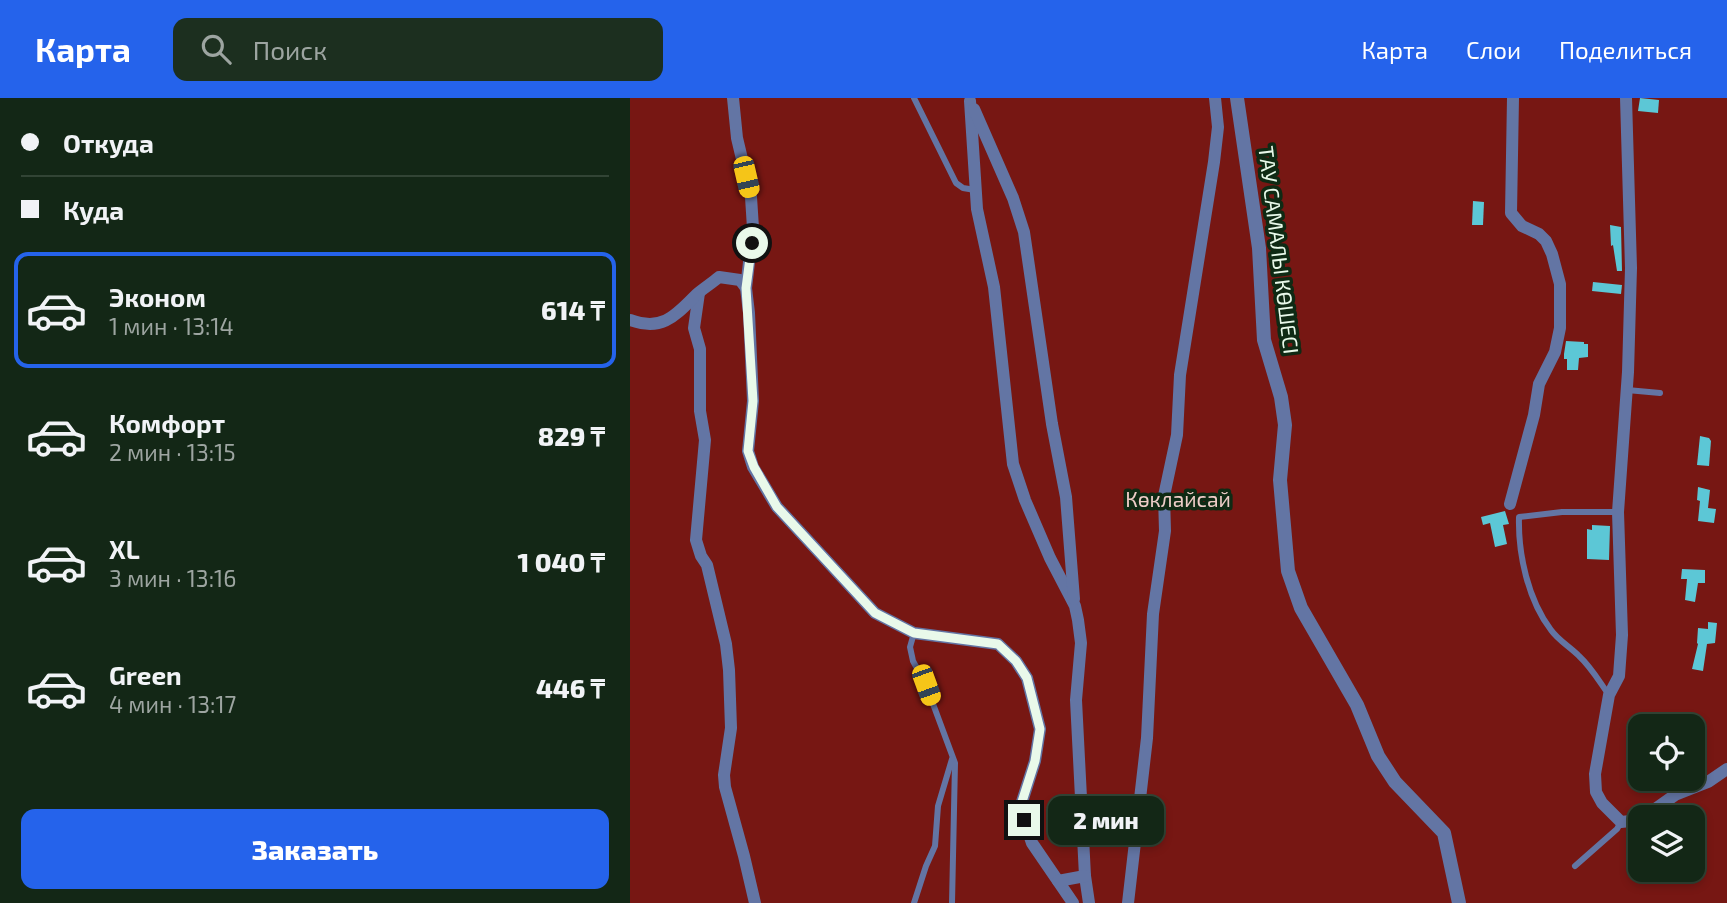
<!DOCTYPE html>
<html lang="ru">
<meta charset="utf-8">
<style>
:root{--surface:#132716;--page:#1c2f1f;--text:#f1f3f6;--muted:#9da5a1;--line:#324435;--accent:#2563eb}
body{margin:0;font-family:"Exo 2",sans-serif;background:var(--page);color:var(--text);height:100vh;display:flex;flex-direction:column;font-size:26px;white-space:nowrap}
*{box-sizing:border-box;margin:0}
p{font-size:23px;color:var(--muted)}
.icon{flex:none;width:38px;height:38px;fill:none;stroke:currentColor;stroke-width:2;stroke-linecap:round;stroke-linejoin:round}
.map{position:relative;flex:1;overflow:hidden}
.drawer{display:flex;flex-direction:column;background:var(--surface);width:630px}
.drawer>*{flex:none}
.hud{display:grid;align-content:center;height:154px;padding:0 21px;background:var(--surface)}
.controls{position:absolute;left:998px;top:616px;display:grid;gap:14px}
.controls a{display:grid;place-items:center;width:77px;height:77px;border-radius:14px;background:var(--surface);box-shadow:0 4px 10px #0003,0 0 0 2px var(--line);font-size:35px}
.end{position:absolute;width:32px;height:32px;margin:-16px;border:9px solid #e9f9ea;background:#111;box-shadow:0 0 0 4px #111}
.from{border-radius:50%}
.bubble{position:absolute;height:49px;border-radius:14px;background:var(--surface);box-shadow:0 4px 10px #0003,0 0 0 2px var(--line);font-size:23px;font-weight:800;line-height:49px;text-align:center}
.car{position:absolute;width:21px;height:42px;margin:-21px -10px;border-radius:9px;box-shadow:0 0 5px 2px #0007;background:linear-gradient(#f5c518 24%,#345 0 40%,#f5c518 0 76%,#345 0 86%,#f5c518 0)}
.hud b{display:flex;align-items:center;gap:24px;height:66px;font-size:26px}
.hud b+b{border-top:2px solid var(--line)}
.hud i{width:18px;height:18px;background:var(--text)}
ul{padding:0;list-style:none}
li{display:flex;align-items:center;gap:21px;height:116px;margin:0 14px 10px;padding:0 7px;border:4px solid transparent;border-radius:14px}
li div{flex:1}
li b{display:block;font-size:26px}
li em{font-style:normal;font-weight:800}
li.on{border-color:var(--accent)}
li>.icon{width:63px;height:63px;stroke-width:1.5}
.button{display:flex;gap:14px;margin-top:auto;padding:14px 21px}
.button a{flex:1;height:80px;border-radius:14px;background:var(--accent);color:#fff;font-size:28px;font-weight:800;line-height:80px;text-align:center}
header{display:flex;align-items:center;gap:42px;box-sizing:border-box;height:98px;padding:0 35px;background:var(--accent);color:#fff}
header strong{font-size:33px}
nav{display:flex;gap:38px;margin-inline-start:auto;font-size:24px}
.search{width:490px;height:63px;background:var(--page);display:flex;align-items:center;gap:18px;box-sizing:border-box;padding:0 24px;border-radius:14px;color:var(--muted);font-size:26px}
main{display:flex;flex:1;min-height:0}
.map>svg:first-child{display:block}
.green{fill:#771713;fill-rule:evenodd}
.building{fill:#5cc7d6}
.lines{fill:none;stroke-linecap:round;stroke-linejoin:round}
.service{stroke:#6375a4;stroke-width:6}
.minor{stroke:#6375a4;stroke-width:12}
.tertiary{stroke:#6375a4;stroke-width:14}
.route{stroke:#e9f9ea;stroke-width:9}
.labels{text-anchor:middle;stroke-width:7;stroke-linejoin:round;paint-order:stroke}
.street-label{font-size:21px;fill:#e9f9ea;stroke:#0f2a14}
.park-label{font-size:21px;fill:#eeccc7;stroke:#0f2a14}
</style>
<header>
<strong>Карта</strong>
<div class="search"><svg class="icon" aria-label="search" viewBox="0 0 24 24"><circle cx="10" cy="10" r="6"/><path d="M15 15l6 6"/></svg>Поиск</div>
<nav><a>Карта</a><a>Слои</a><a>Поделиться</a></nav>
</header>
<main>
<section class="drawer">
<div class="hud">
<b><i class="from"></i>Откуда</b>
<b><i></i>Куда</b>
</div>
<ul>
<li class="on"><svg class="icon" aria-label="car" viewBox="0 0 24 24"><path d="M5 17H2v-5l4-1 3-4h7l3 4 3 1v5h-3M9 17h6M6 11h13"/><circle cx="7" cy="17" r="2"/><circle cx="17" cy="17" r="2"/></svg><div><b>Эконом</b><p>1 мин · 13:14</p></div><em>614 ₸</em></li>
<li><svg class="icon" aria-label="car" viewBox="0 0 24 24"><path d="M5 17H2v-5l4-1 3-4h7l3 4 3 1v5h-3M9 17h6M6 11h13"/><circle cx="7" cy="17" r="2"/><circle cx="17" cy="17" r="2"/></svg><div><b>Комфорт</b><p>2 мин · 13:15</p></div><em>829 ₸</em></li>
<li><svg class="icon" aria-label="car" viewBox="0 0 24 24"><path d="M5 17H2v-5l4-1 3-4h7l3 4 3 1v5h-3M9 17h6M6 11h13"/><circle cx="7" cy="17" r="2"/><circle cx="17" cy="17" r="2"/></svg><div><b>XL</b><p>3 мин · 13:16</p></div><em>1 040 ₸</em></li>
<li><svg class="icon" aria-label="car" viewBox="0 0 24 24"><path d="M5 17H2v-5l4-1 3-4h7l3 4 3 1v5h-3M9 17h6M6 11h13"/><circle cx="7" cy="17" r="2"/><circle cx="17" cy="17" r="2"/></svg><div><b>Green</b><p>4 мин · 13:17</p></div><em>446 ₸</em></li>
</ul>
<div class="button"><a>Заказать</a></div>
</section>
<div class="map">
<svg width="1097" height="805" viewBox="0 0 1097 805">
<rect width="100%" height="100%" fill="#19341d"/>
<path class="green" d="M0,0H1097V805H0ZM1010,628H1062V681H1010ZM1010,719H1062V772H1010Z"/>
<g class="building">
<polygon points="1010,0 1029,2 1028,15 1008,13"/>
<polygon points="843,103 854,104 853,127 842,127"/>
<polygon points="980,127 991,129 992,173 987,173 983,147 981,148"/>
<polygon points="963,184 992,187 991,196 962,193"/>
<polygon points="936,243 954,244 954,246 958,246 958,259 949,260 948,272 937,272 937,261 934,261 934,256"/>
<polygon points="1070,338 1079,340 1081,343 1079,368 1067,367"/>
<polygon points="1068,389 1080,392 1078,410 1086,411 1084,425 1068,423 1070,403 1067,402"/>
<polygon points="875,413 879,426 873,427 877,446 865,449 860,425 853,427 851,419"/>
<polygon points="962,427 980,428 979,462 957,461 957,431 962,432"/>
<polygon points="1052,471 1075,472 1075,485 1068,485 1065,504 1055,502 1057,481 1051,481"/>
<polygon points="1078,524 1087,525 1085,545 1077,546 1073,573 1062,571 1068,546 1067,545 1068,530 1078,531"/>
</g>
<g class="lines">
<g class="service">
<polyline points="284,0 326,85 333,90 345,92"/>
<polyline points="997,292 1030,295"/>
<polyline points="284,535 280,549 283,563 296,587 325,665 322,805"/>
<path d="M979,597C969,583 961,569 949,558C940,549 928,542 921,532C898,502 888,456 889,419L932,414H988"/>
<polyline points="945,768 987,731 991,724"/>
<polyline points="284,805 296,768 305,748 308,708 322,661"/>
</g>
<g class="minor">
<polyline points="103,0 107,40 121,99 123,130 116,190"/>
<polyline points="996,0 1001,170 998,274 988,414 992,537 989,578 979,597 965,676 966,694 972,705 991,724 1010,722"/>
<polyline points="340,3 347,111 364,189 383,366 395,402 420,460 445,508 448,522 451,545 446,602 455,778 459,805"/>
<polyline points="344,11 383,100 394,134 422,326 436,399 444,501"/>
<polyline points="69,195 64,230 70,251 70,313 75,342 66,442 71,458 77,467 96,546 99,572 101,630 94,677 95,689 114,758 125,805"/>
<path d="M0,222C33,234 46,217 67,196C74,190 82,185 89,179L110,182L116,190L119,215L123,303L118,353L123,369L147,409L245,515L284,535L368,546L386,563L397,580L410,631L405,663L390,710L402,745L443,805"/>
<polyline points="880,406 904,317 909,286 925,254 930,230 930,186 922,156 916,143 909,136 892,128 881,115 883,0"/>
<polyline points="1014,719 1045,697 1078,684 1097,671"/>
<polyline points="428,783 455,778"/>
<polyline points="498,805 517,640 523,516 535,433 534,398 547,337 550,277 584,64 588,29 585,0"/>
</g>
<polyline class="tertiary" points="607,0 629,150 634,242 651,299 655,327 650,382 658,473 671,510 727,607 748,658 765,684 814,735 829,805"/>
</g>
<g class="lines">
<polyline class="route" points="122,145 116,190 123,303 118,353 124,369 147,409 245,515 284,535 368,546 386,563 397,580 410,631 405,663 390,710 394,722"/>
</g>
<g class="labels">
<g class="street-label">
<text transform="translate(648 152) rotate(83)" y="7">ТАУ САМАЛЫ КӨШЕСІ</text>
</g>
<g class="park-label">
<text x="548" y="409">Көклайсай</text>
</g>
</g>
</svg>
<div class="controls">
<a><svg class="icon" aria-label="locate" viewBox="0 0 24 24"><circle cx="12" cy="12" r="6"/><path d="M12 2v4M12 18v4M2 12h4M18 12h4"/></svg></a>
<a><svg class="icon" aria-label="layers" viewBox="0 0 24 24"><path d="M12 4l9 5-9 5-9-5zM3 14l9 5 9-5"/></svg></a>
</div>
<i class="end from" style="left:122px;top:145px"></i>
<i class="end" style="left:394px;top:722px"></i>
<div class="bubble" style="left:418px;top:698px;width:116px">2 мин</div>
<i class="car" style="left:116px;top:79px;rotate:167deg"></i>
<i class="car" style="left:296px;top:587px;rotate:160deg"></i>
</div>
</main>
